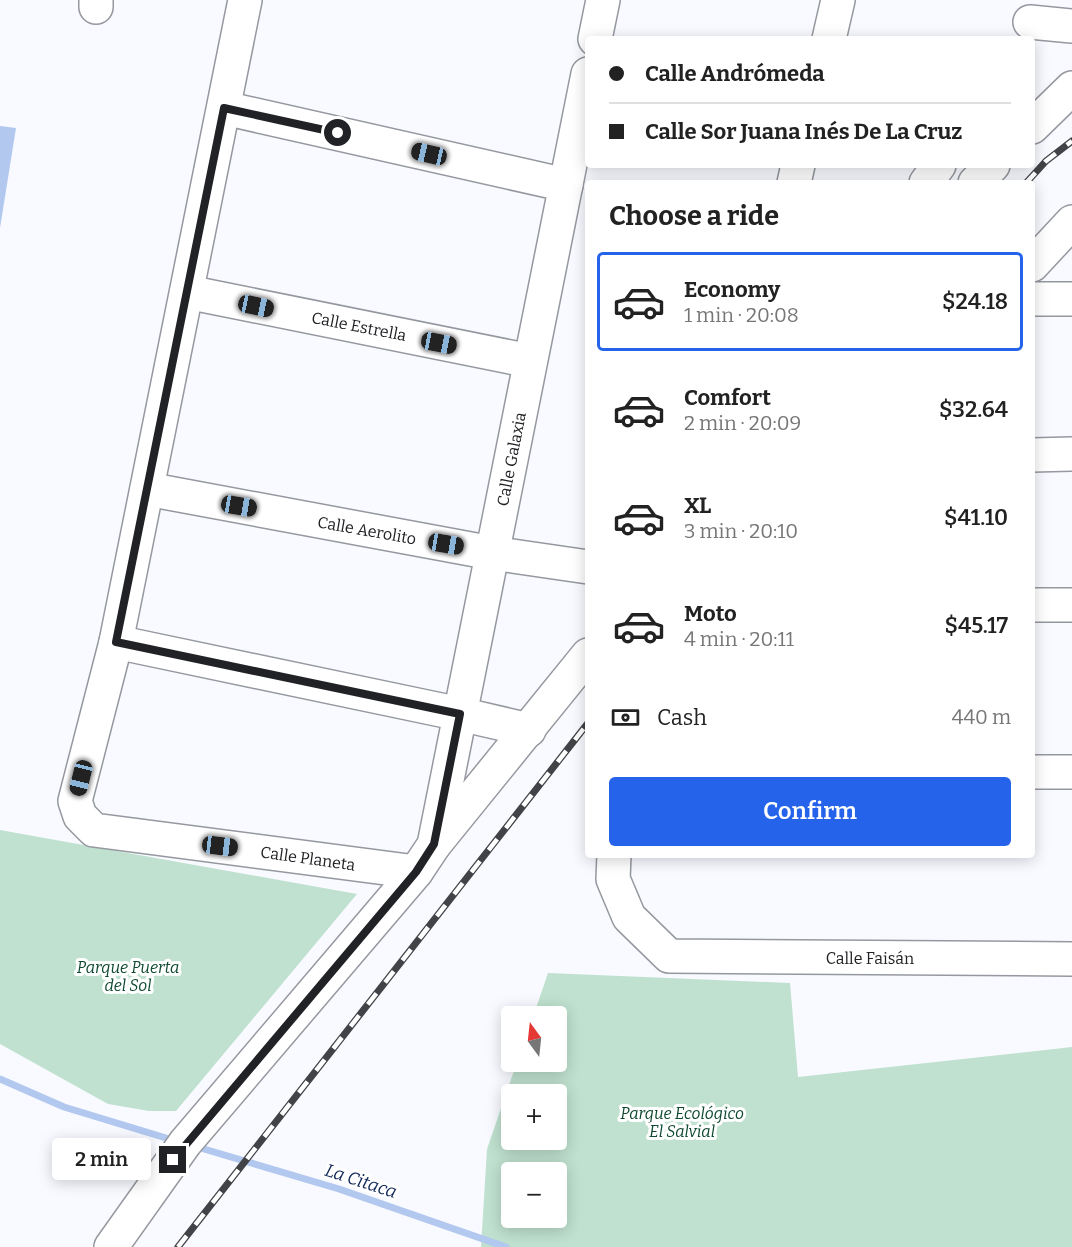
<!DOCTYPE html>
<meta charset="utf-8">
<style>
:root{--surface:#fff;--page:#f2f2f2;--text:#222;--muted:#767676;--line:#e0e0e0;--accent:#2563eb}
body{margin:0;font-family:Bitter,serif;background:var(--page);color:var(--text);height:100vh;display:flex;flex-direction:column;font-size:22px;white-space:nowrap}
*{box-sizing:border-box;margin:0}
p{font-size:20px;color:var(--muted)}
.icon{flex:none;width:33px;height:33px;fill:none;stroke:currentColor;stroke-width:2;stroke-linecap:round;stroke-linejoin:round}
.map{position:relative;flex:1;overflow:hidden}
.side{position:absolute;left:585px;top:180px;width:450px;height:678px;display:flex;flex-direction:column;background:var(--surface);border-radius:6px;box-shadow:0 3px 15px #0003}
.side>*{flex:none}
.banner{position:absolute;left:585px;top:36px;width:450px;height:132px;border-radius:6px;box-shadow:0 3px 15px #0003;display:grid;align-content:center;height:132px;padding:0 24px;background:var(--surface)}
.needle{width:39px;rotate:345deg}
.controls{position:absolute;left:501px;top:1006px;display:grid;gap:12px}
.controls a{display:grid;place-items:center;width:66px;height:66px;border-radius:6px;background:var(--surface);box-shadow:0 3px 15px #0003;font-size:30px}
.end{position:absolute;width:27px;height:27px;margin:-14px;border:8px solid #212225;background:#fff;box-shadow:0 0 0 3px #fff}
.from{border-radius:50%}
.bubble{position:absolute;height:42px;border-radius:6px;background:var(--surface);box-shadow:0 3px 15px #0003;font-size:20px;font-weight:600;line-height:42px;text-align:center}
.car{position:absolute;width:18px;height:36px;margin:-18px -9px;border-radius:8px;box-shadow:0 0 4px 2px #0007;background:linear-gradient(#222 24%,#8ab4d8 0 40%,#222 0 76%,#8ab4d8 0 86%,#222 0)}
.banner b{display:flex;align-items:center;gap:21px;height:57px;font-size:22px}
.banner b+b{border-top:2px solid var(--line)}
.banner i{width:15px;height:15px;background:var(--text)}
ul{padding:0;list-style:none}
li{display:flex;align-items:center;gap:18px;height:99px;margin:0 12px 9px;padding:0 12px;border:3px solid transparent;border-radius:6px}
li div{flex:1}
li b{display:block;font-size:22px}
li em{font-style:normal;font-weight:600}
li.current{border-color:var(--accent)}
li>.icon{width:54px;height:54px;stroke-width:1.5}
h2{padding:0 24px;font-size:27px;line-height:72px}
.pay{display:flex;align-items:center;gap:15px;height:66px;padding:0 24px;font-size:22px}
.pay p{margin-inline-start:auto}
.primary-button{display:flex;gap:12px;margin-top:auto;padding:12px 24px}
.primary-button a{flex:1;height:69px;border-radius:6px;background:var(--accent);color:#fff;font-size:24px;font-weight:600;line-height:69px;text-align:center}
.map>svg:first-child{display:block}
.green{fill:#c0e1cf;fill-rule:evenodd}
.water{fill:#b3c8ef}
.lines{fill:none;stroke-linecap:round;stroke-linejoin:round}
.stream{stroke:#b3c8ef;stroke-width:7}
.minor-casing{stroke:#95989f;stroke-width:36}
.minor{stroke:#fff;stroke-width:33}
.rail-casing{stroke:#424347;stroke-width:7}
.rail{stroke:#fff;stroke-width:4.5;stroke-dasharray:14;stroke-linecap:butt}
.route{stroke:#212225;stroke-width:8}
.labels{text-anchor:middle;stroke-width:6;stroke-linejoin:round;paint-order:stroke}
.street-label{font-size:16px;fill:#212225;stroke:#fff}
.park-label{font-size:16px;font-style:italic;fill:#0f4931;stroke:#fff}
.water-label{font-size:18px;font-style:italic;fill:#132959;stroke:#fff}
</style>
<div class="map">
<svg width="1072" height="1247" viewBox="0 0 1072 1247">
<rect width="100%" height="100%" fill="#f8faff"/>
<g class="green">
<polygon points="0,830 357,894 176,1111 149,1111 108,1104 0,1044"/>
<path d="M548,973L790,983L798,1077L1072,1047V1247H481L487,1149L517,1062H556V1017H533ZM512,1095H556V1140H512ZM512,1173H556V1218H512Z"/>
</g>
<polygon class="water" points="0,126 16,128 0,228"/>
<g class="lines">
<g class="stream">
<polyline points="0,1079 64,1107 166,1138"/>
<polyline points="204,1149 339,1189 506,1247"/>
</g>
<defs>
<g id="minor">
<polyline points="245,0 116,642 75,801 80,816 94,830 416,872"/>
<polyline points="96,7 96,0"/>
<polyline points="1030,22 1072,26"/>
<polyline points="595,39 603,0"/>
<polyline points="829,39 838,0"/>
<polyline points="224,108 566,185"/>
<polyline points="1032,127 1072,88"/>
<polyline points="794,183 798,165"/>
<polyline points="926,183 939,165"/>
<polyline points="975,183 993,165"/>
<polyline points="1032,265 1072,222"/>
<polyline points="187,292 530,361"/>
<polyline points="1032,299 1072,299"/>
<polyline points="1032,455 1072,454"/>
<polyline points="147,489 492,553 588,567"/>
<polyline points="1032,605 1072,605"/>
<polyline points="116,642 460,714 529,730"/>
<polyline points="1032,772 1072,772"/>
<polyline points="434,845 588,74"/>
<polyline points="614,855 613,879 629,917 669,956 1072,959"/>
<polyline points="111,1247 185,1143 416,872 434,845 588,655"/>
</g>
</defs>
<use href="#minor" class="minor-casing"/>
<use href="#minor" class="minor"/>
<defs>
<g id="rail">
<polyline points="1026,183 1046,161 1072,141"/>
<polyline points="178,1247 588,723"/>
</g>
</defs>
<use href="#rail" class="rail-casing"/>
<use href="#rail" class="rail"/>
</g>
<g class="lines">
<polyline class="route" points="173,1160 416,872 434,844 460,714 116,642 224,108 338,133"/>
</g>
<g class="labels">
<g class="street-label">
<text transform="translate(359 326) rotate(11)" y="6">Calle Estrella</text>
<text transform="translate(511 459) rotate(-79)" y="6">Calle Galaxia</text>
<text transform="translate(367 530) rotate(10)" y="6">Calle Aerolito</text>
<text transform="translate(308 858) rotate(8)" y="6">Calle Planeta</text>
<text x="870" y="964">Calle Faisán</text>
</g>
<g class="park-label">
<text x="128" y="973">Parque Puerta<tspan x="128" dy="18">del Sol</tspan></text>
<text x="682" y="1119">Parque Ecológico<tspan x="682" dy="18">El Salvial</tspan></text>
</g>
<g class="water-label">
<text transform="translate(361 1181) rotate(18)" y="6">La Citaca</text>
</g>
</g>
</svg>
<div class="controls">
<a><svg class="needle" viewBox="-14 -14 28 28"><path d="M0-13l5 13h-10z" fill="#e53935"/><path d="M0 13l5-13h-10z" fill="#767676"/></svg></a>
<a>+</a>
<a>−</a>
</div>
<i class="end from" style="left:338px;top:133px"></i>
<i class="end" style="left:173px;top:1160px"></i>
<div class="bubble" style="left:52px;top:1138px;width:99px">2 min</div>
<i class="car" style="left:429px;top:154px;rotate:283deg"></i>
<i class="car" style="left:256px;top:306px;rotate:102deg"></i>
<i class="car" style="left:439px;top:343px;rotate:101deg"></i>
<i class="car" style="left:239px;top:506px;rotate:100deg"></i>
<i class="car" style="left:446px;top:544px;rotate:100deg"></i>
<i class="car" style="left:81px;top:778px;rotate:194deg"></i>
<i class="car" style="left:220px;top:846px;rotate:97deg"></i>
<div class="banner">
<b><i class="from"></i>Calle Andrómeda</b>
<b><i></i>Calle Sor Juana Inés De La Cruz</b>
</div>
<section class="side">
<h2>Choose a ride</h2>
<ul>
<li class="current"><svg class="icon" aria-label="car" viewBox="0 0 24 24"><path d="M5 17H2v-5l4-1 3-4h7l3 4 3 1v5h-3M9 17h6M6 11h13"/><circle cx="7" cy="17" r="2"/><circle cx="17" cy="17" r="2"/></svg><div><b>Economy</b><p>1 min · 20:08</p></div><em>$24.18</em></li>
<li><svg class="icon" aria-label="car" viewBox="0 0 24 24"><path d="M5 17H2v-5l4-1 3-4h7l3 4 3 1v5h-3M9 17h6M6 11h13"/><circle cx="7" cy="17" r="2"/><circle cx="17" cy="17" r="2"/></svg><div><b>Comfort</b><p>2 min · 20:09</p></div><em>$32.64</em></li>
<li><svg class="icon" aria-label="car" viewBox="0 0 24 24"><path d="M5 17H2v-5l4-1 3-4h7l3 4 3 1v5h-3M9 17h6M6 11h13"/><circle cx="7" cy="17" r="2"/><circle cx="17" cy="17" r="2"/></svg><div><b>XL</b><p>3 min · 20:10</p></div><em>$41.10</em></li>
<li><svg class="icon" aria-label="car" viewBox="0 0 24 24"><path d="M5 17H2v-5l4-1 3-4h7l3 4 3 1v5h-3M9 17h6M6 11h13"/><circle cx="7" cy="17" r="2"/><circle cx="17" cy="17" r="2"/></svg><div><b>Moto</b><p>4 min · 20:11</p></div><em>$45.17</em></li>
</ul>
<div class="pay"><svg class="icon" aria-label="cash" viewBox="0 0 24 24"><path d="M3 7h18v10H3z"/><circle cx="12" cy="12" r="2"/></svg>Cash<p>440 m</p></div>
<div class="primary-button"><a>Confirm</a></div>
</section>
</div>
